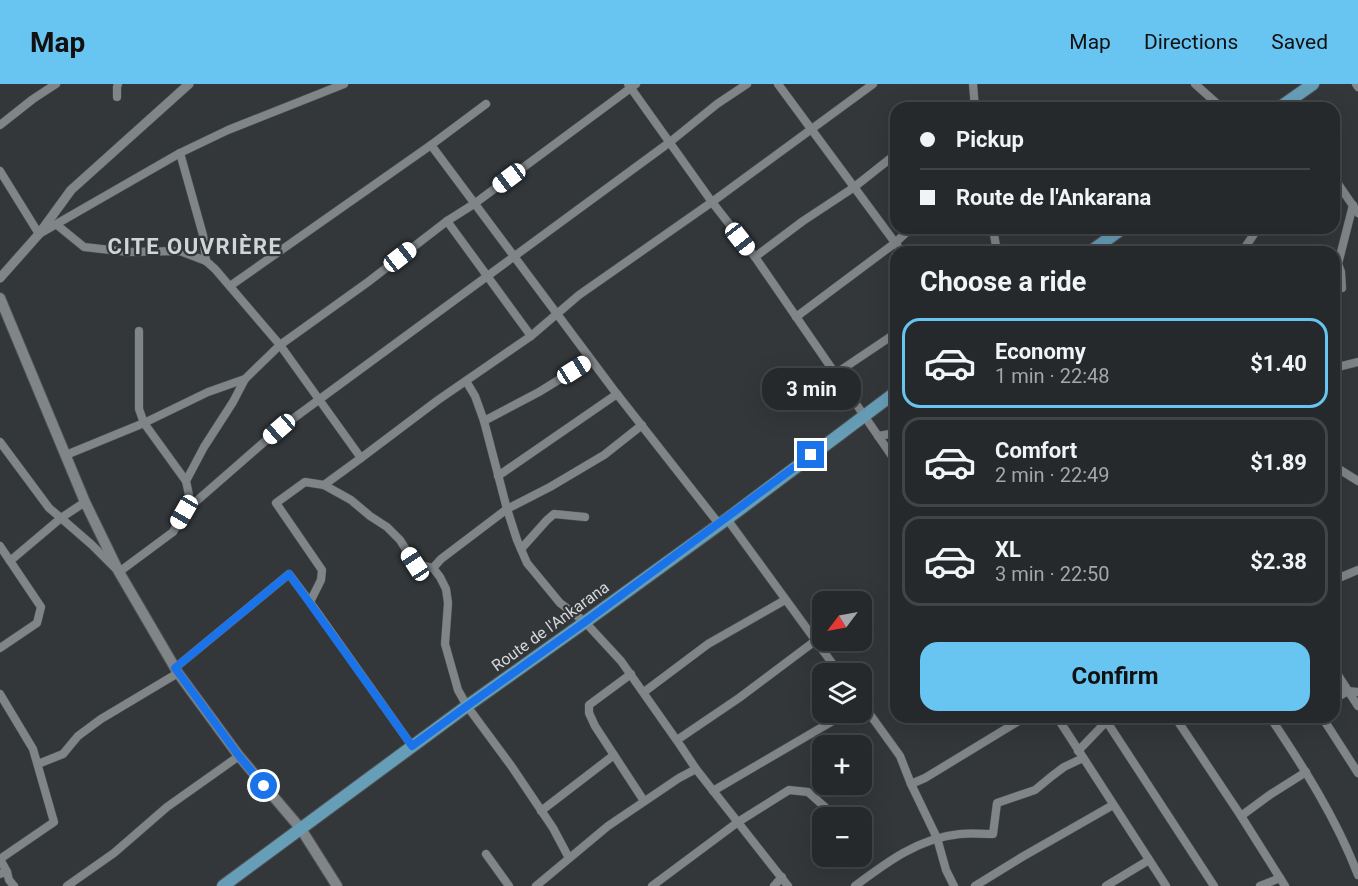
<!DOCTYPE html>
<meta charset="utf-8">
<style>
:root{--surface:#26292c;--page:#2e3134;--text:#f1f3f6;--muted:#a4a6a9;--line:#424548;--accent:#68c4f0}
body{margin:0;font-family:Roboto,sans-serif;background:var(--page);color:var(--text);height:100vh;display:flex;flex-direction:column;font-size:22px;white-space:nowrap}
*{box-sizing:border-box;margin:0}
p{font-size:20px;color:var(--muted)}
.icon{flex:none;width:33px;height:33px;fill:none;stroke:currentColor;stroke-width:2;stroke-linecap:round;stroke-linejoin:round}
.map{position:relative;flex:1;overflow:hidden}
.drawer{position:absolute;left:890px;top:162px;width:450px;height:477px;display:flex;flex-direction:column;background:var(--surface);border-radius:18px;box-shadow:0 6px 24px #0002,0 0 0 2px var(--line)}
.drawer>*{flex:none}
.top-card{position:absolute;left:890px;top:18px;width:450px;height:132px;border-radius:18px;box-shadow:0 6px 24px #0002,0 0 0 2px var(--line);display:grid;align-content:center;height:132px;padding:0 30px;background:var(--surface)}
.needle{width:39px;rotate:238deg}
.tools{position:absolute;left:812px;top:507px;display:grid;gap:12px}
.tools a{display:grid;place-items:center;width:60px;height:60px;border-radius:12px;background:var(--surface);box-shadow:0 6px 24px #0002,0 0 0 2px var(--line);font-size:30px}
.end{position:absolute;width:27px;height:27px;margin:-14px;border:8px solid #1a73e8;background:#fff;box-shadow:0 0 0 3px #fff}
.from{border-radius:50%}
.bubble{position:absolute;height:42px;border-radius:18px;background:var(--surface);box-shadow:0 6px 24px #0002,0 0 0 2px var(--line);font-size:20px;font-weight:700;line-height:42px;text-align:center}
.car{position:absolute;width:18px;height:36px;margin:-18px -9px;border-radius:8px;box-shadow:0 0 4px 2px #0007;background:linear-gradient(#fff 24%,#345 0 40%,#fff 0 76%,#345 0 86%,#fff 0)}
.top-card b{display:flex;align-items:center;gap:21px;height:57px;font-size:22px}
.top-card b+b{border-top:2px solid var(--line)}
.top-card i{width:15px;height:15px;background:var(--text)}
ul{padding:0;list-style:none}
li{display:flex;align-items:center;gap:18px;height:90px;margin:0 12px 9px;padding:0 18px;border:3px solid var(--line);border-radius:18px}
li div{flex:1}
li b{display:block;font-size:22px}
li em{font-style:normal;font-weight:700}
li.active{border-color:var(--accent)}
li>.icon{width:54px;height:54px;stroke-width:1.5}
h2{padding:0 30px;font-size:27px;line-height:72px}
.action{display:flex;gap:12px;margin-top:auto;padding:12px 30px}
.action a{flex:1;height:69px;border-radius:18px;background:var(--accent);color:#111;font-size:24px;font-weight:700;line-height:69px;text-align:center}
header{display:flex;align-items:center;gap:36px;box-sizing:border-box;height:84px;padding:0 30px;background:var(--accent);color:#111}
header strong{font-size:28px}
nav{display:flex;gap:33px;margin-inline-start:auto;font-size:21px}
.map>svg:first-child{display:block}
.lines{fill:none;stroke-linecap:round;stroke-linejoin:round}
.minor-casing{stroke:#4f5355;stroke-width:9}
.tertiary-casing{stroke:#4f5355;stroke-width:10}
.secondary-casing{stroke:#4f5355;stroke-width:12}
.primary-casing{stroke:#4f5355;stroke-width:14}
.minor{stroke:#808588;stroke-width:8}
.tertiary{stroke:#808588;stroke-width:9}
.secondary{stroke:#808588;stroke-width:10}
.primary{stroke:#679eb7;stroke-width:12}
.route{stroke:#1a73e8;stroke-width:8}
.labels{text-anchor:middle;stroke-width:4.5;stroke-linejoin:round;paint-order:stroke}
.street-label{font-size:16px;fill:#d5d8d9;stroke:#33373a}
.district-label{font-size:22px;font-weight:bold;letter-spacing:1.5px;fill:#d0d5d8;stroke:#33373a}
</style>
<header>
<strong>Map</strong>
<nav><a>Map</a><a>Directions</a><a>Saved</a></nav>
</header>
<div class="map">
<svg width="1358" height="802" viewBox="0 0 1358 802">
<rect width="100%" height="100%" fill="#33373a"/>
<g class="lines">
<defs>
<g id="minor">
<polyline points="628,0 712,118 755,173 896,378"/>
<polyline points="778,0 902,168"/>
<polyline points="973,0 975,24"/>
<polyline points="1195,0 1222,24"/>
<polyline points="1356,0 1358,3"/>
<polyline points="117,13 117,3 118,0"/>
<polyline points="486,20 431,61 613,305 719,440"/>
<polyline points="0,41 33,15 56,0"/>
<polyline points="180,69 203,151 206,177"/>
<polyline points="0,87 39,150 180,69 228,46 344,0"/>
<polyline points="1334,94 1358,129"/>
<polyline points="447,137 531,252"/>
<polyline points="57,141 84,163 128,168 180,167 206,177 215,185 280,261 361,374 438,316 531,252 579,211 712,118 873,0"/>
<polyline points="993,144 997,168"/>
<polyline points="1242,168 1258,144"/>
<polyline points="755,173 803,137 853,104 896,70"/>
<polyline points="230,202 431,61"/>
<polyline points="1342,204 1341,188 1338,180 1353,121"/>
<polyline points="796,233 895,159 911,144"/>
<polyline points="139,247 139,325 144,339 186,397"/>
<polyline points="1334,284 1358,278"/>
<polyline points="835,290 896,249"/>
<polyline points="466,297 475,312 484,337 507,425 517,456 527,479 560,519 585,538 621,577 680,661 696,685 788,802"/>
<polyline points="484,337 539,308 591,276"/>
<polyline points="878,352 896,349"/>
<polyline points="0,358 49,424 61,434 85,418"/>
<polyline points="66,371 144,339 208,308 245,295"/>
<polyline points="361,374 324,401 305,398 276,419 322,486 321,496 310,518 412,662"/>
<polyline points="1334,382 1358,397"/>
<polyline points="498,392 617,310"/>
<polyline points="324,401 351,416 370,432 387,443 400,456 415,480 433,484 441,475 507,425 550,403 604,371 642,341"/>
<polyline points="185,426 189,411 186,397 204,363 233,318 245,295 280,261 368,198 447,137 474,120 636,0"/>
<polyline points="727,435 840,590"/>
<polyline points="0,462 41,523 37,539 0,564"/>
<polyline points="521,465 547,436 554,430 585,433"/>
<polyline points="10,477 61,434 92,461 119,488 173,448 184,428 279,345 670,58 717,20 747,0"/>
<polyline points="433,484 440,493 446,505 448,519 445,560 458,606 467,622 512,683 553,744 569,774"/>
<polyline points="1334,496 1358,486"/>
<polyline points="175,584 289,490 310,518"/>
<polyline points="1334,585 1358,622"/>
<polyline points="631,590 589,621 589,629 595,642 644,717"/>
<polyline points="644,608 708,560 785,516"/>
<polyline points="0,610 33,665 54,738 0,775"/>
<polyline points="1334,615 1348,607 1358,608"/>
<polyline points="861,618 900,672 911,700 925,694 1022,635 1029,633"/>
<polyline points="1057,633 1166,802"/>
<polyline points="1099,633 1107,638 1214,802"/>
<polyline points="1175,633 1241,732 1285,802"/>
<path d="M1270,633C1304,684 1336,734 1358,791"/>
<polyline points="1322,633 1358,689"/>
<polyline points="677,656 739,614 815,557"/>
<polyline points="1078,667 1104,640 1115,633"/>
<polyline points="38,680 63,670 78,652 101,635 178,589"/>
<polyline points="911,700 937,754 946,786 954,802"/>
<polyline points="713,707 848,628"/>
<polyline points="541,727 614,671"/>
<polyline points="1241,732 1271,710 1306,688"/>
<polyline points="486,770 509,802"/>
<polyline points="0,775 7,788 0,790"/>
<polyline points="7,788 9,796 14,802"/>
<polyline points="67,802 114,769 167,723 239,672"/>
<polyline points="536,802 608,742 679,694 696,685"/>
<polyline points="652,802 738,738 789,706 808,708 826,724"/>
<polyline points="774,802 782,793"/>
<path d="M855,802C887,778 919,754 960,750C971,749 982,750 993,750L997,719L1035,706L1052,692L1064,683L1083,674"/>
<polyline points="975,802 1022,773 1113,721"/>
<polyline points="1106,802 1149,776"/>
<polyline points="1260,802 1280,794"/>
</g>
<polyline id="tertiary" points="0,194 39,150 71,106 189,0"/>
<polyline id="secondary" points="0,214 85,418 119,488 178,589 239,672 301,745 337,802"/>
<g id="primary">
<polyline points="1279,24 1313,0"/>
<polyline points="1090,168 1123,144"/>
<polyline points="223,802 467,622 585,538 727,435 896,308"/>
</g>
</defs>
<use href="#minor" class="minor-casing"/>
<use href="#tertiary" class="tertiary-casing"/>
<use href="#secondary" class="secondary-casing"/>
<use href="#primary" class="primary-casing"/>
<use href="#minor" class="minor"/>
<use href="#tertiary" class="tertiary"/>
<use href="#secondary" class="secondary"/>
<use href="#primary" class="primary"/>
</g>
<g class="lines">
<polyline class="route" points="264,702 239,672 175,584 289,490 412,662 467,622 585,538 811,371"/>
</g>
<g class="labels">
<g class="street-label">
<text transform="translate(550 542) rotate(-36)" y="6">Route de l'Ankarana</text>
</g>
<g class="district-label">
<text x="195" y="170">CITE OUVRIÈRE</text>
</g>
</g>
</svg>
<div class="tools">
<a><svg class="needle" viewBox="-14 -14 28 28"><path d="M0-13l5 13h-10z" fill="#e53935"/><path d="M0 13l5-13h-10z" fill="#a4a6a9"/></svg></a>
<a><svg class="icon" aria-label="layers" viewBox="0 0 24 24"><path d="M12 4l9 5-9 5-9-5zM3 14l9 5 9-5"/></svg></a>
<a>+</a>
<a>−</a>
</div>
<i class="end from" style="left:264px;top:702px"></i>
<i class="end" style="left:811px;top:371px"></i>
<div class="bubble" style="left:762px;top:284px;width:99px">3 min</div>
<i class="car" style="left:509px;top:94px;rotate:233deg"></i>
<i class="car" style="left:740px;top:155px;rotate:142deg"></i>
<i class="car" style="left:400px;top:173px;rotate:52deg"></i>
<i class="car" style="left:574px;top:286px;rotate:58deg"></i>
<i class="car" style="left:279px;top:345px;rotate:229deg"></i>
<i class="car" style="left:184px;top:428px;rotate:210deg"></i>
<i class="car" style="left:415px;top:480px;rotate:327deg"></i>
<div class="top-card">
<b><i class="from"></i>Pickup</b>
<b><i></i>Route de l'Ankarana</b>
</div>
<section class="drawer">
<h2>Choose a ride</h2>
<ul>
<li class="active"><svg class="icon" aria-label="car" viewBox="0 0 24 24"><path d="M5 17H2v-5l4-1 3-4h7l3 4 3 1v5h-3M9 17h6M6 11h13"/><circle cx="7" cy="17" r="2"/><circle cx="17" cy="17" r="2"/></svg><div><b>Economy</b><p>1 min · 22:48</p></div><em>$1.40</em></li>
<li><svg class="icon" aria-label="car" viewBox="0 0 24 24"><path d="M5 17H2v-5l4-1 3-4h7l3 4 3 1v5h-3M9 17h6M6 11h13"/><circle cx="7" cy="17" r="2"/><circle cx="17" cy="17" r="2"/></svg><div><b>Comfort</b><p>2 min · 22:49</p></div><em>$1.89</em></li>
<li><svg class="icon" aria-label="car" viewBox="0 0 24 24"><path d="M5 17H2v-5l4-1 3-4h7l3 4 3 1v5h-3M9 17h6M6 11h13"/><circle cx="7" cy="17" r="2"/><circle cx="17" cy="17" r="2"/></svg><div><b>XL</b><p>3 min · 22:50</p></div><em>$2.38</em></li>
</ul>
<div class="action"><a>Confirm</a></div>
</section>
</div>
